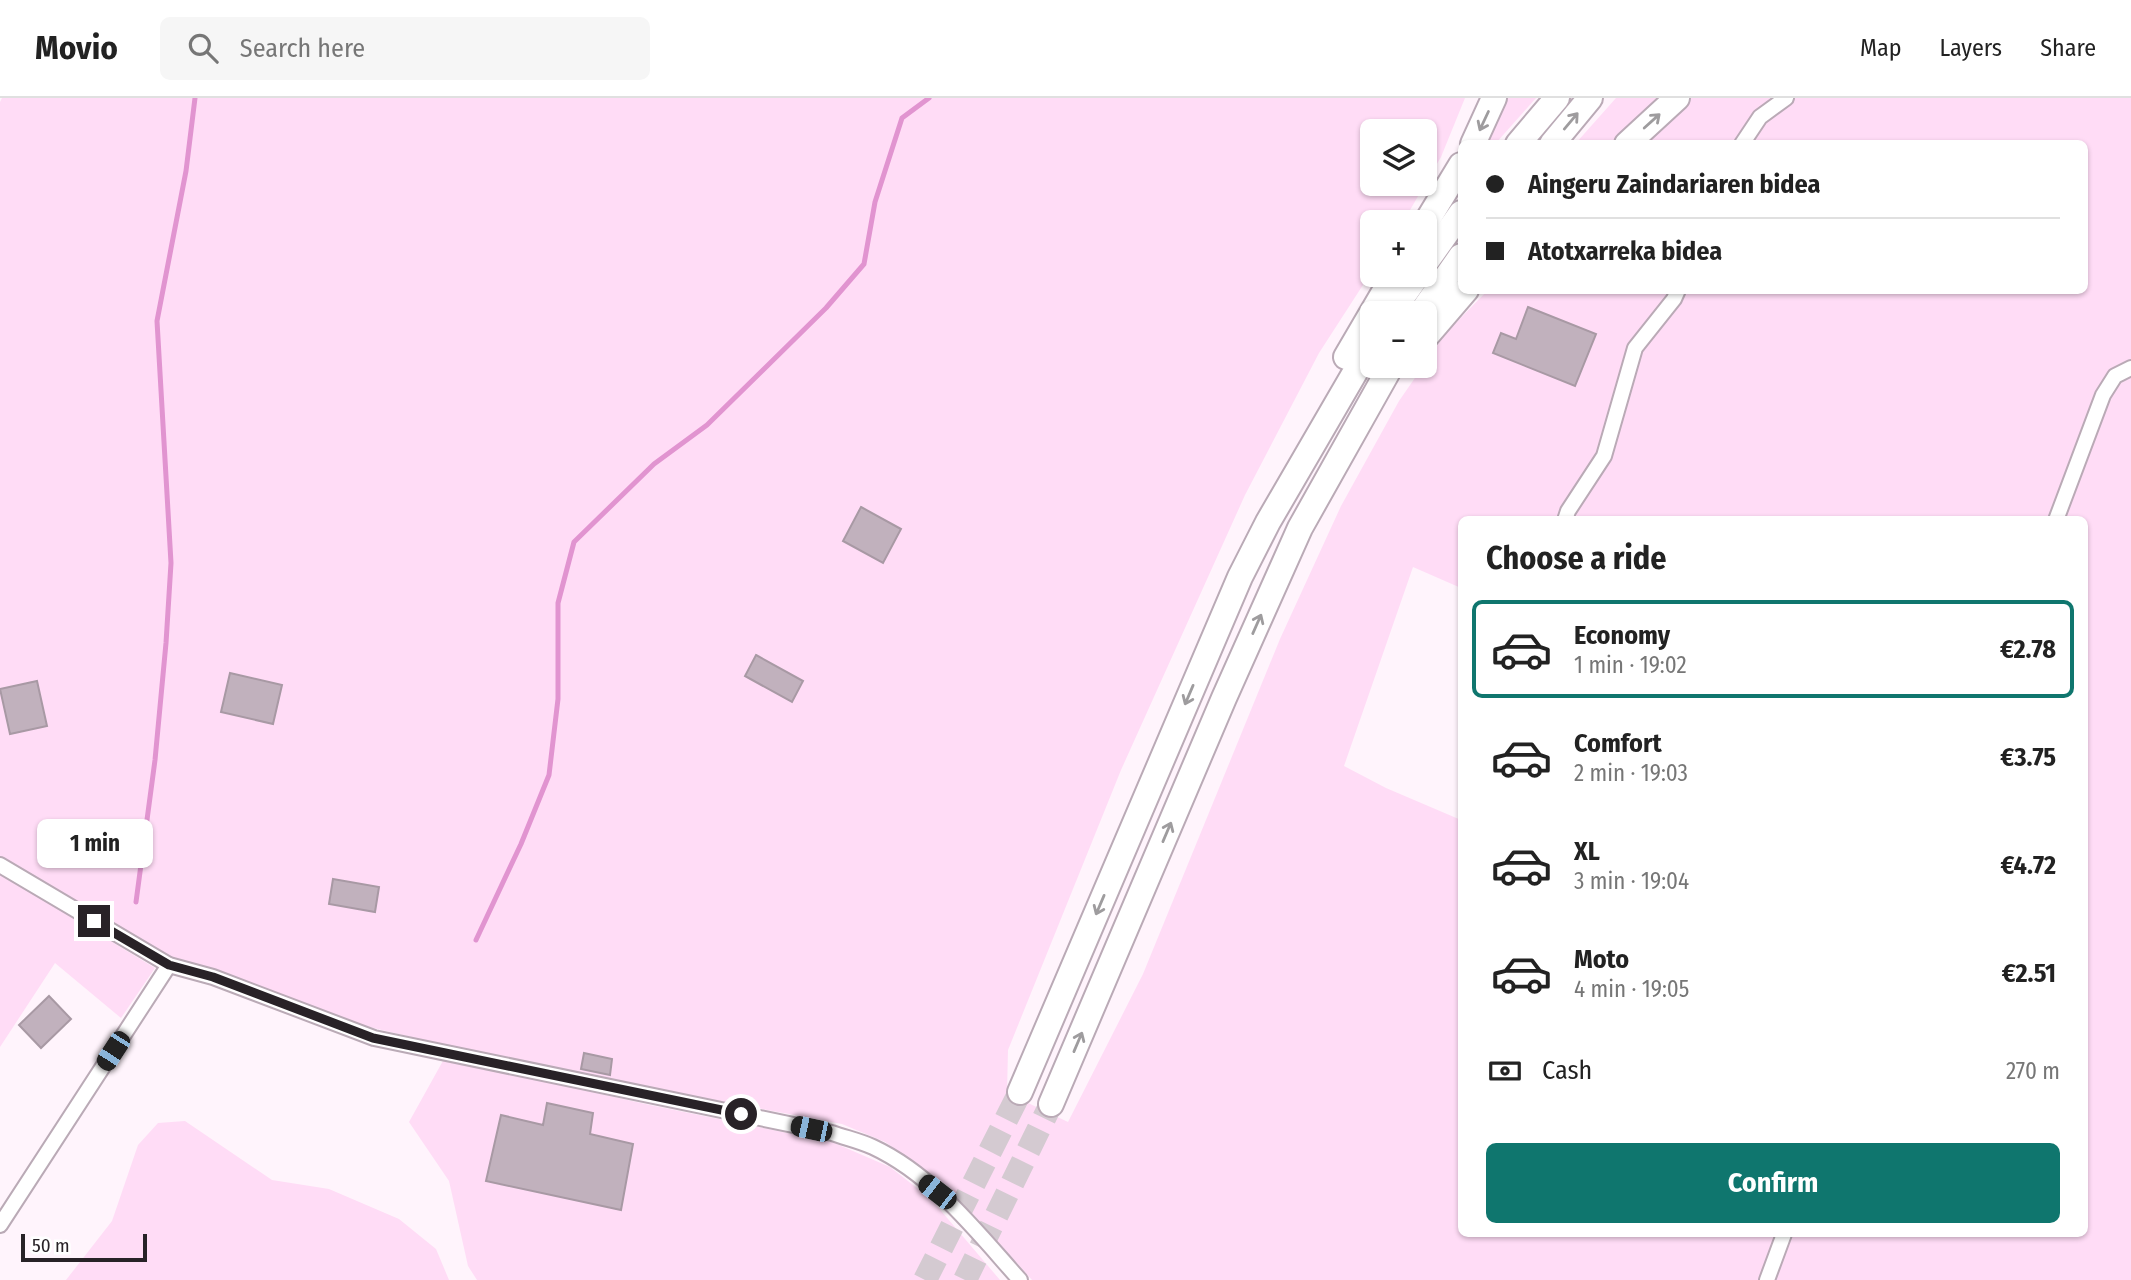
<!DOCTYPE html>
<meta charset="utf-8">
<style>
:root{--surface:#fff;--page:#f6f6f6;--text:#222;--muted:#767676;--line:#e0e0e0;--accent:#0f766e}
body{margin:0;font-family:"Fira Sans Condensed",sans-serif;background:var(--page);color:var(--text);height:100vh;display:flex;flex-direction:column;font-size:26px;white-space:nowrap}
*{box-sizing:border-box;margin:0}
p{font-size:23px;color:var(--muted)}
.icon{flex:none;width:38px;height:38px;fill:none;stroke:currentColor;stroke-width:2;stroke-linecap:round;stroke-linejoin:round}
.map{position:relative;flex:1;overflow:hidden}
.sheet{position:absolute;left:1458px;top:418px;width:630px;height:721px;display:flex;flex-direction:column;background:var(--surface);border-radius:10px;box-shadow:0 2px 5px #0004}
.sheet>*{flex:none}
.banner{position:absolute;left:1458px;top:42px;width:630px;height:154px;border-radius:10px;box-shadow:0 2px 5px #0004;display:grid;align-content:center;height:154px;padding:0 28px;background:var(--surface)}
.tools{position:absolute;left:1360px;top:21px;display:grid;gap:14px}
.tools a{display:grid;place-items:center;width:77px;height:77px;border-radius:10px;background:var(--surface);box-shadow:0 2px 5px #0004;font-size:35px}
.scale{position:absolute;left:21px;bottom:18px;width:126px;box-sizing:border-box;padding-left:7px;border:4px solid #282227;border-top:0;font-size:19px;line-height:24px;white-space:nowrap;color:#282227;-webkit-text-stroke:5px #fff;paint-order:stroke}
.end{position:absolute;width:32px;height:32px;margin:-16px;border:9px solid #282227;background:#fff;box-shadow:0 0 0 4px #fff}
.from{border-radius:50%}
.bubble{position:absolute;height:49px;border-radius:10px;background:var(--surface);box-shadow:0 2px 5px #0004;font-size:23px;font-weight:700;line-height:49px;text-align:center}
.car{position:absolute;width:21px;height:42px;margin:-21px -10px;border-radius:9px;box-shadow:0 0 5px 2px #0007;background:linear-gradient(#222 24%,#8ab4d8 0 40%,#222 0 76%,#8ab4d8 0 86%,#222 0)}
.banner b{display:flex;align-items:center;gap:24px;height:66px;font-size:26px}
.banner b+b{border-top:2px solid var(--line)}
.banner i{width:18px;height:18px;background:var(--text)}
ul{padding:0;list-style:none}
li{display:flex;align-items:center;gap:21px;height:98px;margin:0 14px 10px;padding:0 14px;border:4px solid transparent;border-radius:10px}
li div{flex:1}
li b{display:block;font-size:26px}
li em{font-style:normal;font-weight:700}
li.selected{border-color:var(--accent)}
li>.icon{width:63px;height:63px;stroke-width:1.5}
h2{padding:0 28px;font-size:32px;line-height:84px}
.pay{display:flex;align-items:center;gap:18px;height:77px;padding:0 28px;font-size:26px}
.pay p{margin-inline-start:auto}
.action{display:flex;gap:14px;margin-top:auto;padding:14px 28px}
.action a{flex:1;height:80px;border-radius:10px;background:var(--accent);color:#fff;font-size:28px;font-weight:700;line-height:80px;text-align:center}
header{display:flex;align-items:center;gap:42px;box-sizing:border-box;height:98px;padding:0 35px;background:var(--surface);border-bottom:2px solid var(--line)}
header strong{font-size:33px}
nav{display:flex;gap:38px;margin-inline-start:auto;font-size:24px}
.search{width:490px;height:63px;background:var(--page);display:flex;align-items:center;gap:18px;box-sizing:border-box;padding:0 24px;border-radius:10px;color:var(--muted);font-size:26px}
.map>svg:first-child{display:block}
.green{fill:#ffdcf6;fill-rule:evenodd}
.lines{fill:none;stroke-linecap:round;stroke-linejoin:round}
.stream{stroke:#e194d0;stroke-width:5}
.building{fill:#c1b1bd;stroke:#a899a4;stroke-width:2}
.highway-tunnel{stroke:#d4cad1;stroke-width:24;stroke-dasharray:24 12;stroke-linecap:butt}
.street-casing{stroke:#baaab6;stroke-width:18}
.highway-casing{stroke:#baaab6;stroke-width:28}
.street{stroke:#fff;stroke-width:14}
.highway{stroke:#fff;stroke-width:24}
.oneway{stroke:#9e9c9e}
.route{stroke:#282227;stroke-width:9}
</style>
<header>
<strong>Movio</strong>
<div class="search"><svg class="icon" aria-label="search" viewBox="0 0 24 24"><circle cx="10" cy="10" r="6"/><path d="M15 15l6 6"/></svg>Search here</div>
<nav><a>Map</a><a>Layers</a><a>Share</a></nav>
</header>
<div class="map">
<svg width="2131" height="1182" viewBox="0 0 2131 1182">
<rect width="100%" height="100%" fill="#fff4fc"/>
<g class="green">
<path d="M2,0H1465L1441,59L1403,124H1372V173L1319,255L1245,397L1121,672L1008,952L1007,995L1068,1024L1143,876L1280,541L1341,408L1399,303L1446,235L1487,193L2084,192V46L1576,45L1616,0H2131V1182H1032L949,1089L885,1044L842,1026L523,966L336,921L169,860L31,777L0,761V4ZM1372,33H1424V86H1372ZM1461,422H2084V1136H1461V722L1386,690L1344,668L1413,469L1461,490Z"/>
<polygon points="1506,0 1536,0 1496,45 1488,46"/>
<polygon points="0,776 155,870 121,920 55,865 0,949"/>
<polygon points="444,961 650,1007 832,1044 890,1069 931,1101 1000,1182 477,1182 468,1168 449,1083 409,1024"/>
<polygon points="185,1023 272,1082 329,1091 399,1121 436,1151 449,1182 66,1182 112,1123 138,1047 158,1025"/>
</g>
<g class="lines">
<g class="stream">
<polyline points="136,804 155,662 166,545 171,465 157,223 186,73 195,0"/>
<polyline points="476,842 521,746 549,677 558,601 558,505 574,444 654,366 707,327 826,210 864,166 875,104 902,20 929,0"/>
</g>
</g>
<g class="building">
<polygon points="1528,209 1596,236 1575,288 1493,255 1501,235 1516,241"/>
<polygon points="861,409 901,431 883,465 843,443"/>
<polygon points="756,557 803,583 792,604 745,578"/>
<polygon points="230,575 282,587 273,626 221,614"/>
<polygon points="37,583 47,628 10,636 0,591"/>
<polygon points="333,781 379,789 375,814 329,806"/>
<polygon points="49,898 71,921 41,950 19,927"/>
<polygon points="584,955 612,961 610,977 581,971"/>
<polygon points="547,1005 593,1015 590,1036 633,1046 621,1112 486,1083 501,1017 543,1027"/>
</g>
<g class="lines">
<g class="highway-tunnel">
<polyline points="925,1182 1020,994"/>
<polyline points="965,1182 1051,1006"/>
</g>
<defs>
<g id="street">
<polyline points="1742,46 1760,19 1786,0"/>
<polyline points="1565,422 1568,413 1604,358 1635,250 1674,201 1678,192"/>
<polyline points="2056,422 2103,297 2115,278 2131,270"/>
<path d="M0,767L169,867L213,879L374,940L832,1035C846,1040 860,1043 873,1049C933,1077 977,1134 1020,1182"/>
<polyline points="0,1127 169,867"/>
<polyline points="1767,1182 1784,1136"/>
</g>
<g id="highway">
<polyline points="1473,46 1494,0"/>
<polyline points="1518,46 1557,0"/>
<polyline points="1552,46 1590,0"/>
<polyline points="1627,46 1677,0"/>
<polyline points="1424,128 1461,67"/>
<polyline points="1424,167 1461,115"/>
<polyline points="1391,215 1418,177"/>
<polyline points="1421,215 1461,158"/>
<polyline points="1424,241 1466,192"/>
<polyline points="1346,259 1394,177"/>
<polyline points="1020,994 1240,479 1268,424 1372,245"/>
<polyline points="1051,1006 1224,600 1300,430 1391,268"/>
</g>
</defs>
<use href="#street" class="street-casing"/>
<use href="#highway" class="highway-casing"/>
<use href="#street" class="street"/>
<use href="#highway" class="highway"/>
</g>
<defs><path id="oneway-shaft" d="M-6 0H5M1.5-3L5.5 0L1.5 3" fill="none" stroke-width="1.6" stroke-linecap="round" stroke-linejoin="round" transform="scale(1.75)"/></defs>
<g class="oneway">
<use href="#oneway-shaft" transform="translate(1484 23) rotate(115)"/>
<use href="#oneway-shaft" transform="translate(1571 23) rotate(-50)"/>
<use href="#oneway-shaft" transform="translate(1652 23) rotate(-42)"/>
<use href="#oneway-shaft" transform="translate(1257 526) rotate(-66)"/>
<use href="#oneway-shaft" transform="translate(1189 597) rotate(113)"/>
<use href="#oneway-shaft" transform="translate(1167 734) rotate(-67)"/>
<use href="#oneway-shaft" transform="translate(1100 807) rotate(113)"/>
<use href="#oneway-shaft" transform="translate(1078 944) rotate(-67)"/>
</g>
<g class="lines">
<polyline class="route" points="94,823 169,867 213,879 373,940 741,1016"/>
</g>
</svg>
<div class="tools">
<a><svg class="icon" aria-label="layers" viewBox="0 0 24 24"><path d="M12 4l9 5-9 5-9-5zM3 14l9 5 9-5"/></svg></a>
<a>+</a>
<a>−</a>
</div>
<div class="scale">50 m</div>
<i class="end from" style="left:741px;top:1016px"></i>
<i class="end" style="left:94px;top:823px"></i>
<div class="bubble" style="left:37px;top:721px;width:116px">1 min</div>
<i class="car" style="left:113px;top:953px;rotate:213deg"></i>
<i class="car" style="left:811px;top:1031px;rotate:282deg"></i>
<i class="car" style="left:937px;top:1094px;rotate:308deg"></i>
<div class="banner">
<b><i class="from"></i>Aingeru Zaindariaren bidea</b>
<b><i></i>Atotxarreka bidea</b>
</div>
<section class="sheet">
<h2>Choose a ride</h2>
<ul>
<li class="selected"><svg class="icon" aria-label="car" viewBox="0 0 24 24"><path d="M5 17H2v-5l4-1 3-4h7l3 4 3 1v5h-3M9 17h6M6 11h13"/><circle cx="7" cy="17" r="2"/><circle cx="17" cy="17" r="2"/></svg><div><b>Economy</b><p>1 min · 19:02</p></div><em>€2.78</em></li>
<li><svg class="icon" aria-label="car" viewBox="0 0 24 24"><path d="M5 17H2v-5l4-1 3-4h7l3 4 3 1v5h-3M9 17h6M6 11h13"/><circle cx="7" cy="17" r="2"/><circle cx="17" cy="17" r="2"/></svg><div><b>Comfort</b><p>2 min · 19:03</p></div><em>€3.75</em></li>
<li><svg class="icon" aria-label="car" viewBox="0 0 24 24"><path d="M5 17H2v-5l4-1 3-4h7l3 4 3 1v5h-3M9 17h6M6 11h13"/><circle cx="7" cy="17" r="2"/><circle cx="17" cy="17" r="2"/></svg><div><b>XL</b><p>3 min · 19:04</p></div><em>€4.72</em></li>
<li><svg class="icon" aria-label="car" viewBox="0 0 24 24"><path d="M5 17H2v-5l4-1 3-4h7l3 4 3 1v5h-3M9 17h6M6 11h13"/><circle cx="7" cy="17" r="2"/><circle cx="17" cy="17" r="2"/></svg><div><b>Moto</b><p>4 min · 19:05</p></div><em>€2.51</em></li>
</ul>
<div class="pay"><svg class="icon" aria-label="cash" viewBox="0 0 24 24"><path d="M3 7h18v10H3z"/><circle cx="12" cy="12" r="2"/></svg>Cash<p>270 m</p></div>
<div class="action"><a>Confirm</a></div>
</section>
</div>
